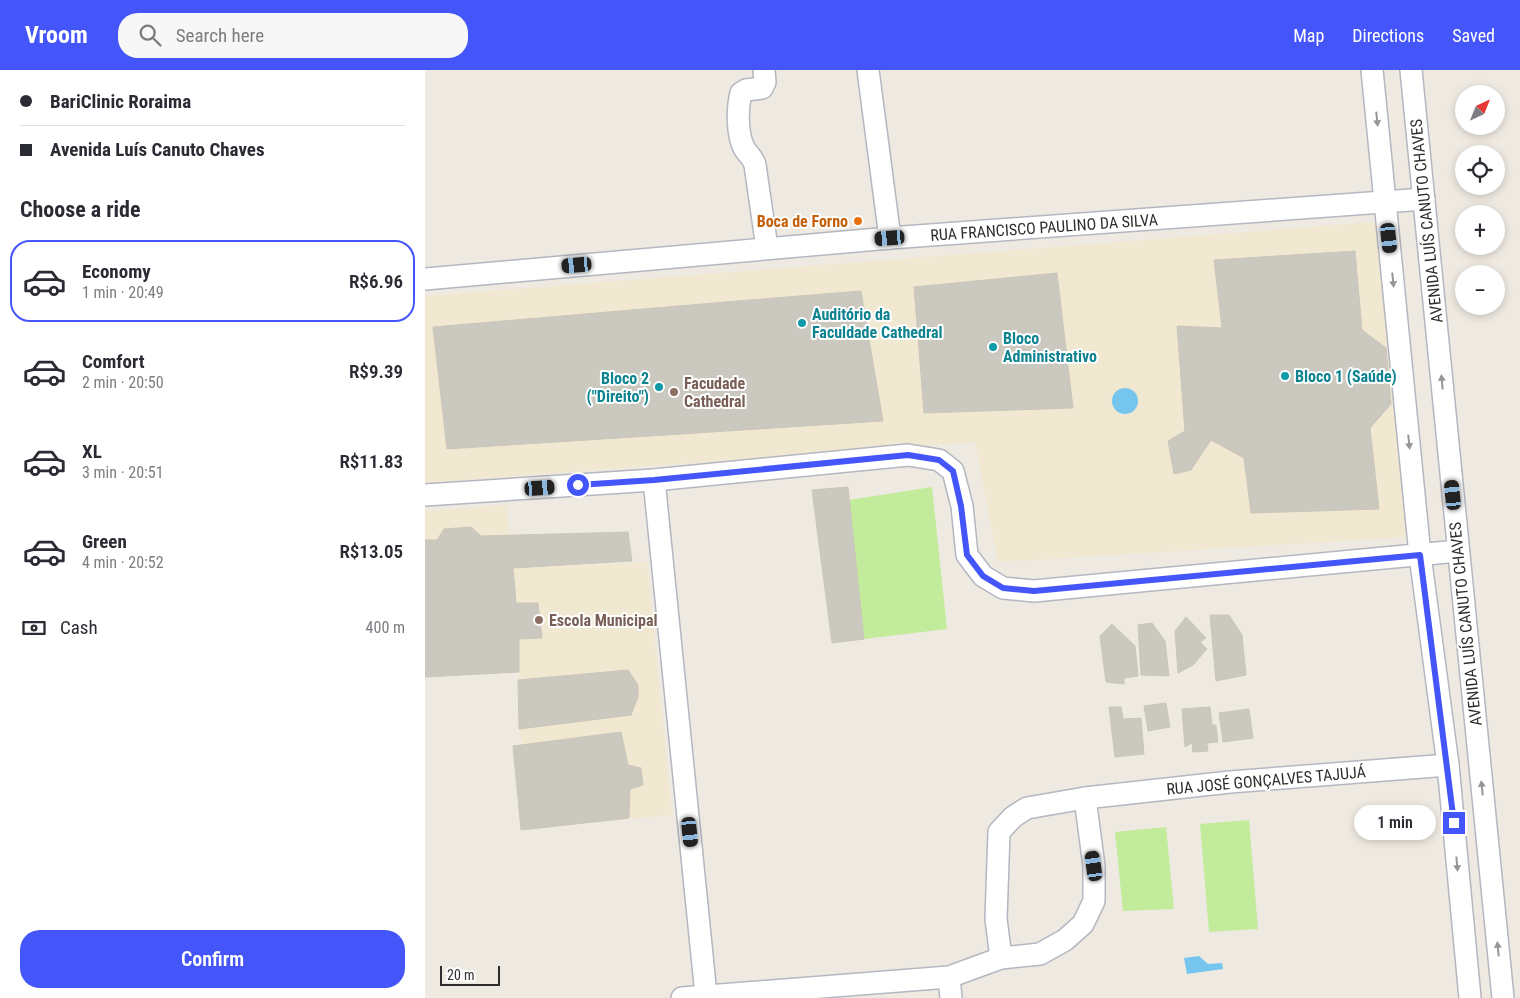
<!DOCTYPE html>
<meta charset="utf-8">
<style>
:root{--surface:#fff;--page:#f7f7f7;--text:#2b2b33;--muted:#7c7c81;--line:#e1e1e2;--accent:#4456f9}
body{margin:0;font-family:"Roboto Condensed",sans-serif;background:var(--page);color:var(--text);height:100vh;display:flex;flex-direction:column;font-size:19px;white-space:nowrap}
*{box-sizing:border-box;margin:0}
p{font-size:16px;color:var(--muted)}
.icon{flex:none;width:28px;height:28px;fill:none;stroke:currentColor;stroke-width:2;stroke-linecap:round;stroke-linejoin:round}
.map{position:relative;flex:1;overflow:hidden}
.side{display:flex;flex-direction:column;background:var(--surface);width:425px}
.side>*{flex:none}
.guide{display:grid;align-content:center;height:110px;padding:0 20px;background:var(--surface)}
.needle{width:32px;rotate:43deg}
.tools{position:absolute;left:1030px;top:15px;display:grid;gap:10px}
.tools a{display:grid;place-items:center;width:50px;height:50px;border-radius:50%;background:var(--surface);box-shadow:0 2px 8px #0003;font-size:25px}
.scale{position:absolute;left:15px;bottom:12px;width:60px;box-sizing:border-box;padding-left:5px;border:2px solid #2e2e2e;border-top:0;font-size:14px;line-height:18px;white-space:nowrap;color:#2e2e2e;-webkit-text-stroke:4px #fff;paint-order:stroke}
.end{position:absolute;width:22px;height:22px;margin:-11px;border:6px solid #4456f9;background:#fff;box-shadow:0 0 0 2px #fff}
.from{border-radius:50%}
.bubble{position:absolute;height:35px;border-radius:18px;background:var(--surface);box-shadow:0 2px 8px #0003;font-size:16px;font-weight:600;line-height:35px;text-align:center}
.car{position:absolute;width:15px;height:30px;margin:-15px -8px;border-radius:6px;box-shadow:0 0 4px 1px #0007;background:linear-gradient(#222 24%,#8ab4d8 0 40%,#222 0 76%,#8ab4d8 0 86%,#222 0)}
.guide b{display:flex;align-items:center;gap:18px;height:48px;font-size:19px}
.guide b+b{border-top:1px solid var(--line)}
.guide i{width:12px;height:12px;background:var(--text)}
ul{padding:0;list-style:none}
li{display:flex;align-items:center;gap:15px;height:82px;margin:0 10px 8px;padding:0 10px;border:2px solid transparent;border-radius:20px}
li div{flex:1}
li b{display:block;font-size:19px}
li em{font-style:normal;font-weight:600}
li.selected{border-color:var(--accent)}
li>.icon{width:45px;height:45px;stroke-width:1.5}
h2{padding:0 20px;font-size:22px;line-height:60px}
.pay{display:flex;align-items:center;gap:12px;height:55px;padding:0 20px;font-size:19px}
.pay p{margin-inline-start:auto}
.primary-button{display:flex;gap:10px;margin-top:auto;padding:10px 20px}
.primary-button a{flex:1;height:58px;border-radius:20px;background:var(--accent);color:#fff;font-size:20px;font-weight:600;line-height:58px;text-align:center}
header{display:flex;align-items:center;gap:30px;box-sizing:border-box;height:70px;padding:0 25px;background:var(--accent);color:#fff}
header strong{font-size:24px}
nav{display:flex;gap:28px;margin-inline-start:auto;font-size:18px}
.search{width:350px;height:45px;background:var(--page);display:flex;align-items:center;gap:12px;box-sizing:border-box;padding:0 18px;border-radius:20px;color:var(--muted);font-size:19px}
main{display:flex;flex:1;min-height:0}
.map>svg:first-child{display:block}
.education{fill:#f0e8d1;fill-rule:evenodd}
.pitch{fill:#c2eb9b}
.water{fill:#76c5ef}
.building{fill:#cbc8bf;stroke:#cbc6ba}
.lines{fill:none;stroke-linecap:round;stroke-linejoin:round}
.minor-casing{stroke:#b4b6c1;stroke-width:24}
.minor{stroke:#fff;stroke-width:21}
.oneway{fill:#969696}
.route{stroke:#4456f9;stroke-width:6}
.food-dot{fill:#e8710a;stroke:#fff;stroke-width:2}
.culture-dot{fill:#0f9aa8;stroke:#fff;stroke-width:2}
.education-dot{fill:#8d6e63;stroke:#fff;stroke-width:2}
.labels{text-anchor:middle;stroke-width:4;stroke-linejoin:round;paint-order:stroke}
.food-label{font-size:16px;font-weight:bold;fill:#c56008;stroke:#fff;text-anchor:end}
.street-label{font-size:16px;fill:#2e2e2e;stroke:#fff}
.culture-label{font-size:16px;font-weight:bold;fill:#0d838f;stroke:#fff;text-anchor:start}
.education-label{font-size:16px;font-weight:bold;fill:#785e54;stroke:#fff;text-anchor:start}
</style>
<header>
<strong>Vroom</strong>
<div class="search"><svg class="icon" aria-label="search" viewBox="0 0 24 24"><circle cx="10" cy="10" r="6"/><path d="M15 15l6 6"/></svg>Search here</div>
<nav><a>Map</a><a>Directions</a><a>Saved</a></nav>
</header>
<main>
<section class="side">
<div class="guide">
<b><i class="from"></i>BariClinic Roraima</b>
<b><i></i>Avenida Luís Canuto Chaves</b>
</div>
<h2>Choose a ride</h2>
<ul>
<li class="selected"><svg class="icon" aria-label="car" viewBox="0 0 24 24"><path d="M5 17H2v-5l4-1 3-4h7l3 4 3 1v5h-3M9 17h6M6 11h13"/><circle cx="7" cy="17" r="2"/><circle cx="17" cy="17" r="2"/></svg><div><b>Economy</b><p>1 min · 20:49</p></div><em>R$6.96</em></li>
<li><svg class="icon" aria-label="car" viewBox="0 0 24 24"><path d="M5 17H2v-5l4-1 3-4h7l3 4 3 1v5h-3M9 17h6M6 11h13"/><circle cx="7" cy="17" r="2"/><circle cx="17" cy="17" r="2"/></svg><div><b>Comfort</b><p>2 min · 20:50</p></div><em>R$9.39</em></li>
<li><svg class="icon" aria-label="car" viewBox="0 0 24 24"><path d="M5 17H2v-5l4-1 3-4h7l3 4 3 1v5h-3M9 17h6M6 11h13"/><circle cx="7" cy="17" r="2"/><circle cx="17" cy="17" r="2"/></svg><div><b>XL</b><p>3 min · 20:51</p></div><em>R$11.83</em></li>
<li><svg class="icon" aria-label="car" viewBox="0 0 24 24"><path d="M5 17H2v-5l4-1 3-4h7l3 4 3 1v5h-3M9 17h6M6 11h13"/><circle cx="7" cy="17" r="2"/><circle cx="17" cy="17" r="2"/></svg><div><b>Green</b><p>4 min · 20:52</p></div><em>R$13.05</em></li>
</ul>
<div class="pay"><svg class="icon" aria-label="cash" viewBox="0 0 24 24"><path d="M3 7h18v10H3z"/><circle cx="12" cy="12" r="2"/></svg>Cash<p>400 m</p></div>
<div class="primary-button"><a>Confirm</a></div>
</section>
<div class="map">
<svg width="1095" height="928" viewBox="0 0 1095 928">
<rect width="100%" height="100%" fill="#efeae1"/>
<g class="education">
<path d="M962,151L984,467L573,492L550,372L0,413V226ZM930,181L937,260L961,278L945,358L954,439L819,388L786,370L766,400L749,404L743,371L760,361L752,256L797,258L789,190ZM632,203L648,338L500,343L490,217ZM699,318L708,321L712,327L703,344L699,345L695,344L686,333L687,329Z"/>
<polygon points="81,435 89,498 222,492 247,745 96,760 88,676 98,674 94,659 94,602 0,607 0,441"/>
</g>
<g class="pitch">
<polygon points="507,417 522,559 439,569 424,430"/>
<polygon points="824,750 833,859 784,862 775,754"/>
<polygon points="741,757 749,839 698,841 690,762"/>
</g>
<g class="water">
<circle cx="700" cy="331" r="13"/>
<polygon points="774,886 783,894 797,893 798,899 762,904 759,888"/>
</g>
<g class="building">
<polygon points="930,181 937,260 961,278 966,334 945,358 954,439 826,443 819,388 786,370 766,400 749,404 743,371 760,361 752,256 797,258 789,190"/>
<polygon points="632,203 648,338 499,343 489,217"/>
<polygon points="436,221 445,275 314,284 312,231"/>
<polygon points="312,231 314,284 445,275 458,351 22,379 8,257"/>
<polygon points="423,417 439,569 407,573 387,420"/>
<polygon points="46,457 56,466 203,462 207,491 88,498 91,533 113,533 117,568 94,569 94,602 0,607 0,470 12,470 19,459"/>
<polygon points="785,545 804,545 817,565 821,605 791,611"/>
<polygon points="761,547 781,568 775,572 782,579 768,595 753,603 750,561"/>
<polygon points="727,553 740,571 744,606 716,605 713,555"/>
<polygon points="687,554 710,576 713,606 699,608 699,614 681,612 675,566"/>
<polygon points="203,600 213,615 213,627 206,645 94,659 93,610"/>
<polygon points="741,633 745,657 723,661 719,636"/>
<polygon points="684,637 696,637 698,649 716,648 719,684 690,687"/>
<polygon points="785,637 787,655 791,655 793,672 782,673 783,681 768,682 767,673 760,677 757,639"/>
<polygon points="824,639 828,668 798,672 794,643"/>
<polygon points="196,662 203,695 216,698 218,715 205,719 204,748 96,760 88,676"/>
</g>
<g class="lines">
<defs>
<g id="minor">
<path d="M339,0L340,12L337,18L321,20L316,23C312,39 312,64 319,78C323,85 328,87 330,95L342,178"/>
<polyline points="443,0 465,168"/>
<polyline points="947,0 995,485 1023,695 1045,928"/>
<polyline points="986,0 1078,928"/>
<polyline points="0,209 465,168 999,129"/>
<polyline points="229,410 281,925"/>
<polyline points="0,425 229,410 483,385 514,390 528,401 537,436 542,485 558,506 578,518 609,521 1033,481"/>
<polyline points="576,888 571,849 574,762 588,747 602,738 660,728 805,712 1023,695"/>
<polyline points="524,907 526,928"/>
<polyline points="257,928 524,907 576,888 615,884 640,870 658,854 669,831 669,796 660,728"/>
</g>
</defs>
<use href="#minor" class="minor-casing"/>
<use href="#minor" class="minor"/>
</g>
<defs><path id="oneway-solid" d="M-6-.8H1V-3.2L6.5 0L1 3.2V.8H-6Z" transform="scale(1.25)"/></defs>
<g class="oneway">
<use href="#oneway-solid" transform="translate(952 49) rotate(84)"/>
<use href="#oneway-solid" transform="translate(968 210) rotate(84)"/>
<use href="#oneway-solid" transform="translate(1017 312) rotate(-95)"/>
<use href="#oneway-solid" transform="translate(984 372) rotate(84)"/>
<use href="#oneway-solid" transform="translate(1057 718) rotate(-96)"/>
<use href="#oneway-solid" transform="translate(1032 794) rotate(85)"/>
<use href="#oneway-solid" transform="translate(1073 879) rotate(-96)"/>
</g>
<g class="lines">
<polyline class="route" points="153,415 229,410 483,385 514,390 528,401 536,436 542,485 558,506 578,518 609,521 995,485 1029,753"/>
</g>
<circle class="food-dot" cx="433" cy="151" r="5"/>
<g class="culture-dot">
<circle cx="377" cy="253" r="5"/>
<circle cx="568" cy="277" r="5"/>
<circle cx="860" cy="306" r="5"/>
<circle cx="234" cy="317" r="5"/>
</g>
<g class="education-dot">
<circle cx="249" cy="322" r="5"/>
<circle cx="114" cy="550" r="5"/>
</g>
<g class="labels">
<g class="food-label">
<text x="423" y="157">Boca de Forno</text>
</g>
<g class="street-label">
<text transform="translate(1001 151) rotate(-96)" y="6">AVENIDA LUÍS CANUTO CHAVES</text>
<text transform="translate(619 157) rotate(-4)" y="6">RUA FRANCISCO PAULINO DA SILVA</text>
<text transform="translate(1040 554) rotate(-96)" y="6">AVENIDA LUÍS CANUTO CHAVES</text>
<text transform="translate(841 710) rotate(-5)" y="6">RUA JOSÉ GONÇALVES TAJUJÁ</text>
</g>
<g class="culture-label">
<text x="387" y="250">Auditório da<tspan x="387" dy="18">Faculdade Cathedral</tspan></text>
<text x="578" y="274">Bloco<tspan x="578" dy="18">Administrativo</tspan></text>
<text x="870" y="312">Bloco 1 (Saúde)</text>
<text x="224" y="314" text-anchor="end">Bloco 2<tspan x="224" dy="18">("Direito")</tspan></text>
</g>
<g class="education-label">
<text x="259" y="319">Facudade<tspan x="259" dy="18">Cathedral</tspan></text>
<text x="124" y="556">Escola Municipal</text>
</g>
</g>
</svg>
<div class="tools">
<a><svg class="needle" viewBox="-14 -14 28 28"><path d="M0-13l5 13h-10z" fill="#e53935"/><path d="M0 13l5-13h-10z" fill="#7c7c81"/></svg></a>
<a><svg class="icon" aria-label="locate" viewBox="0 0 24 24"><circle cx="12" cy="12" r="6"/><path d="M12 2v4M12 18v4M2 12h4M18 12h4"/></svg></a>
<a>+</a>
<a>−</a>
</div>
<div class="scale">20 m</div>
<i class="end from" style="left:153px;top:415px"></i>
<i class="end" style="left:1029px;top:753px"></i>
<div class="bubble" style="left:929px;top:735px;width:82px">1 min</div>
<i class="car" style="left:465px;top:168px;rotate:266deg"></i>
<i class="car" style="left:964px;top:168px;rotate:174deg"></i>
<i class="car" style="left:152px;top:195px;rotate:265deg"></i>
<i class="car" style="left:115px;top:418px;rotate:86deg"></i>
<i class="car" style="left:1028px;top:425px;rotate:354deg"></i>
<i class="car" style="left:265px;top:762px;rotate:174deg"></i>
<i class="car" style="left:669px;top:796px;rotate:352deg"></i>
</div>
</main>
